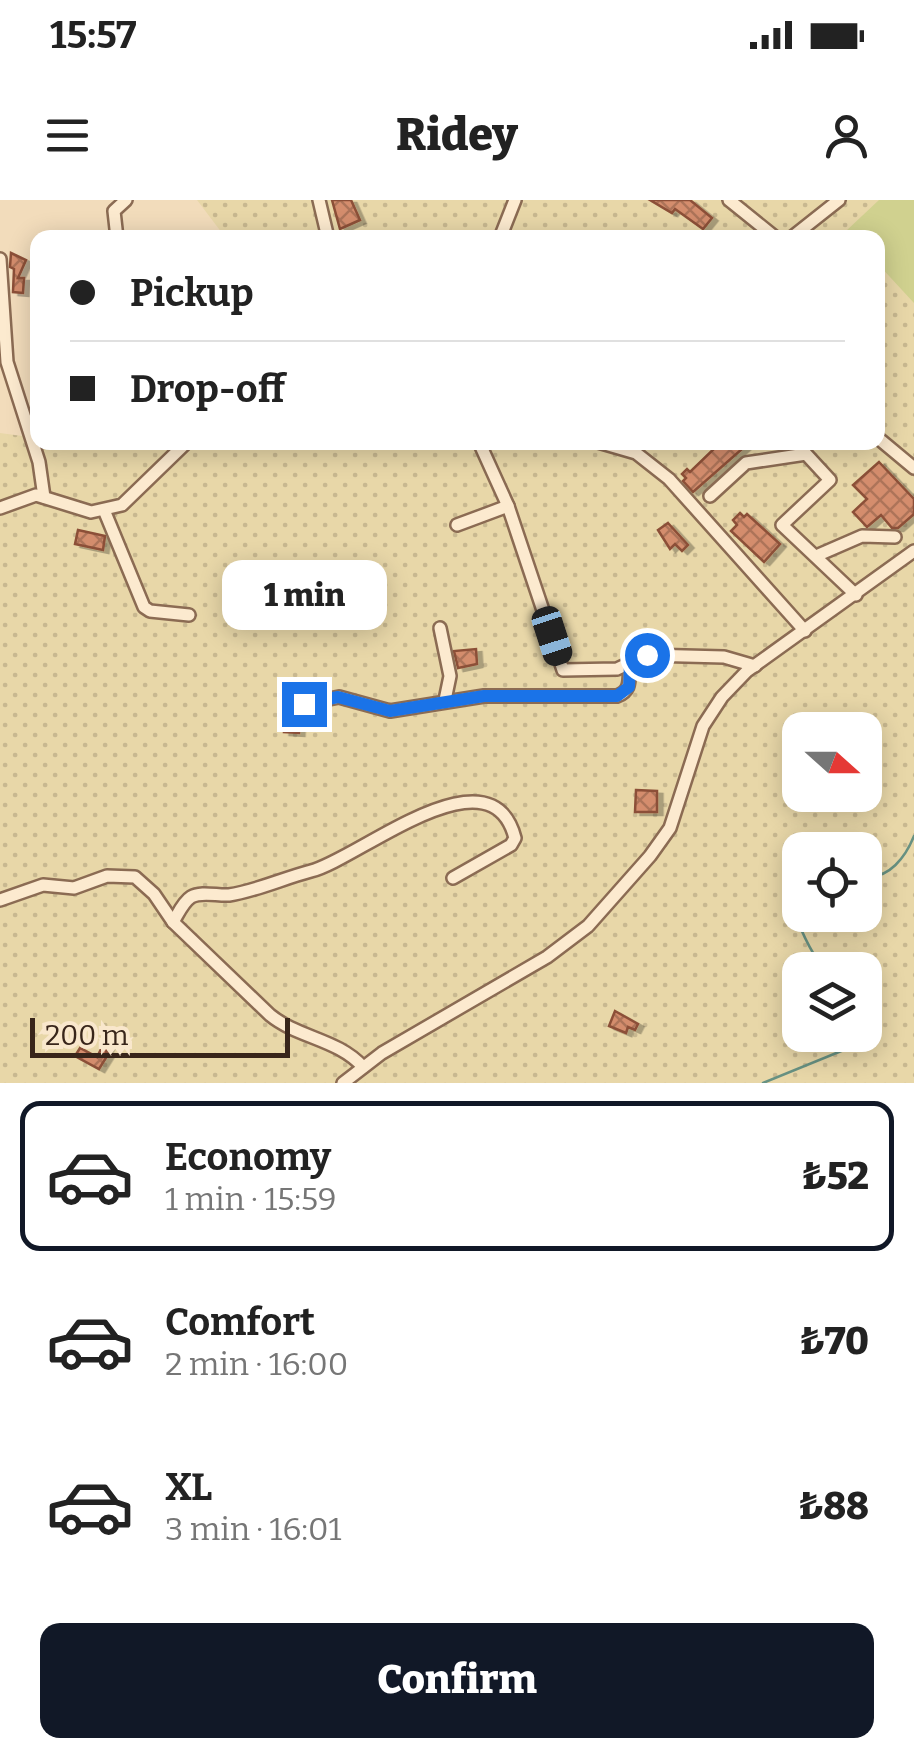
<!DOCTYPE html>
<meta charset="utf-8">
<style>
:root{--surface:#fff;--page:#f2f2f2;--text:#222;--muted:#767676;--line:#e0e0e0;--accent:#111827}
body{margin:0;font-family:Bitter,serif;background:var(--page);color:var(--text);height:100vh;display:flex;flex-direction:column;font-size:38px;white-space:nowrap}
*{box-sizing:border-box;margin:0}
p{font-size:32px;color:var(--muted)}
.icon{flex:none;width:55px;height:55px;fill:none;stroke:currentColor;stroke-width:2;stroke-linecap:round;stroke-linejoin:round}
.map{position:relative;height:883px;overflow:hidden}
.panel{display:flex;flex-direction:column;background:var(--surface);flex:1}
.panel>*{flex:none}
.banner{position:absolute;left:30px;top:30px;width:855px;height:220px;border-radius:20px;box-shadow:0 5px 25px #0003;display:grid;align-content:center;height:220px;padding:0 40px;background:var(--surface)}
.needle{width:65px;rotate:111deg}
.tools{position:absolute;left:782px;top:512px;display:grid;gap:20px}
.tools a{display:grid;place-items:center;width:100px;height:100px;border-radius:20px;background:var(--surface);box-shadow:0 5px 25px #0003;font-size:50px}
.scale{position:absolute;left:30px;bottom:25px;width:260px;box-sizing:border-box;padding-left:10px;border:5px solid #38251a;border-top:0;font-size:28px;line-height:35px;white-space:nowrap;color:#38251a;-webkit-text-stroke:8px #f9e7cc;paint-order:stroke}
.end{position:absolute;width:45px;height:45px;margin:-22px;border:12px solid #1a73e8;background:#fff;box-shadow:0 0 0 5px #fff}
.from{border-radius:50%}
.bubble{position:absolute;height:70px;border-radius:20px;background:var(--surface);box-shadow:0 5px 25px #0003;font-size:32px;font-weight:800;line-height:70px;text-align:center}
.car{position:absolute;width:30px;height:60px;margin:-30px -15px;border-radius:12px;box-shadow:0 0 8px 2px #0007;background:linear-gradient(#222 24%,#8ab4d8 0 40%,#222 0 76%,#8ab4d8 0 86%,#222 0)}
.banner b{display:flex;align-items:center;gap:35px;height:95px;font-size:38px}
.banner b+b{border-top:2px solid var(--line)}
.banner i{width:25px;height:25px;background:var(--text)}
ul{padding:18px 0 0;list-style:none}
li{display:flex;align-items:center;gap:30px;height:150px;margin:0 20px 15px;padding:0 20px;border:5px solid transparent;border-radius:20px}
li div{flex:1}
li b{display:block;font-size:38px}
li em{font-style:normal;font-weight:800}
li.on{border-color:var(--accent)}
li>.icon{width:90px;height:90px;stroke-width:1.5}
.primary-button{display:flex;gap:20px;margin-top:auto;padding:20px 40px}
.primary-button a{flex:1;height:115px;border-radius:20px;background:var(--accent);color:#fff;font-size:40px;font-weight:800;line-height:115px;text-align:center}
.status{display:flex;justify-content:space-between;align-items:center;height:70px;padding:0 50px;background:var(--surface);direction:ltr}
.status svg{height:28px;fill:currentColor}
header{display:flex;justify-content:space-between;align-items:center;height:130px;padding:0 40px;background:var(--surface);font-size:45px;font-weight:800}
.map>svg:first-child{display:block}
.farmland{fill:url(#farmland-dots);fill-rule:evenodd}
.green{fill:#d0d18f}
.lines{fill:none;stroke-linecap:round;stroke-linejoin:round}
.stream{stroke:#679182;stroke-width:2.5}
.building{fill:url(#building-cross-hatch);stroke:#8c5037;stroke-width:2.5;filter:url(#shadow)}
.minor-casing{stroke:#8b6b53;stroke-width:16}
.minor{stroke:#fceacf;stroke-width:11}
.route{stroke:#1a73e8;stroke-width:12}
</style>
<div class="status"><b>15:57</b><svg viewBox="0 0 49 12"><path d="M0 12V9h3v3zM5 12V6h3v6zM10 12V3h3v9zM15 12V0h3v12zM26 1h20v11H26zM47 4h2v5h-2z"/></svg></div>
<header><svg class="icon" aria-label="menu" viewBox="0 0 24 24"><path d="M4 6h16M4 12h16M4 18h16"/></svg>Ridey<svg class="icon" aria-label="person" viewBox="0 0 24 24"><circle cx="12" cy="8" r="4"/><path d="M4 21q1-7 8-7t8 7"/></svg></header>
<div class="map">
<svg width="914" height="883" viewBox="0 0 914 883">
<defs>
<pattern id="farmland-dots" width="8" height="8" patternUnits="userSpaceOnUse" patternTransform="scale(2.5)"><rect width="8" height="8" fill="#e8d7a8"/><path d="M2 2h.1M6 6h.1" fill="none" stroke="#c8b890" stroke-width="1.8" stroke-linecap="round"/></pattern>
<pattern id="building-cross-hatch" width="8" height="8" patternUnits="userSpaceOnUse" patternTransform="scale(2.5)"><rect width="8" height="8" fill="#d48d6d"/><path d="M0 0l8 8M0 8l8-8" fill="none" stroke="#ad7359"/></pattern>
<filter id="shadow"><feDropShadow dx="5.5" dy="3" stdDeviation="0" flood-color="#0004"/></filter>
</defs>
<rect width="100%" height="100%" fill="#f2dcbb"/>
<path class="farmland" d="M197,0H914V883H0V233L37,238L38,242H878V38L225,37ZM800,530H865V595H800ZM800,650H865V715H800ZM800,770H865V835H800Z"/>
<polygon class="green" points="879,0 914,0 914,103 878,64 878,38 852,37 846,31"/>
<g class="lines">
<g class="stream">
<path d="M823,650L815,641L800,644C781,690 797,731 824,770"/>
<path d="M865,676C889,680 906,656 914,636"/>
<polyline points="763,883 856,845 859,835"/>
</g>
</g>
<g class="building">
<polygon points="332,0 351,0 360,20 340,29"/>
<polygon points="650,0 690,0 712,18 703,29 675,9 672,13"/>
<polygon points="11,53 26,60 18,78 24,78 23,93 13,92 14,69 10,67"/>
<polygon points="721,242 750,242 693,292 683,281 686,278 682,274 687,269 690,272"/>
<polygon points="879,262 914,299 914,314 898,328 892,328 881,315 867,327 853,312 867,299 853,285"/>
<polygon points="740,313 744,317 747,314 780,344 764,362 731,331 737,325 733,320"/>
<polygon points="668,323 688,345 682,351 675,344 670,349 658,330"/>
<polygon points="78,330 105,336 103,350 75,344"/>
<polygon points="476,449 477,464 458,468 454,451"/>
<polygon points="286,504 293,505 293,509 300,512 299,533 284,532"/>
<polygon points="636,590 657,591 657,612 635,612"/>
<polygon points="615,811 638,824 635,830 628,827 626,833 609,826"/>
<polygon points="104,843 109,845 106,852 109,853 99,869 75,856 80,848 97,857"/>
</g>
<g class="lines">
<defs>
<g id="minor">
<polyline points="319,0 328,38"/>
<polyline points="729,0 776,38"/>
<polyline points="117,38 114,11 126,0"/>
<polyline points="500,38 515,0"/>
<polyline points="791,38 839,0"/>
<polyline points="0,59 7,162 39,262 44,297"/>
<polyline points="878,238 914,268"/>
<polyline points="479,242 508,306 563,470 617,469 647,455 724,457 755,466"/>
<polyline points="598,242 636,253 669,279 805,431"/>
<polyline points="710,296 746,263 806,254 830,280 782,325 856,395"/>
<polyline points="0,308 36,295 91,312 122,305 187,242"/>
<polyline points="104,310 144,407 150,411 189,415"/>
<polyline points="457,325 508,306"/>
<polyline points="816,356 862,336 895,337"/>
<polyline points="440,428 450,476 445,500"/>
<path d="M304,504L339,497L390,511L484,496H617C633,490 628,478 630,463"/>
<path d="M0,700L43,685L74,688L107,676L135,677L154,694L173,722L270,815C298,838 338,839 363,867"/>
<path d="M173,722C178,714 183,702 191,697C201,691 218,696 229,695C256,691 284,678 311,671C357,660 491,545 515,638L511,645L453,678"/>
<polyline points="343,883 382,853 547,757 588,726 650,656 670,628 703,526 722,497 747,471 914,351"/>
</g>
</defs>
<use href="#minor" class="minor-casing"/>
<use href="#minor" class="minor"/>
</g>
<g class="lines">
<polyline class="route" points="304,504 338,497 390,511 484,496 617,496 629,487 630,463 647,455"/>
</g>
</svg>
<div class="tools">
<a><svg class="needle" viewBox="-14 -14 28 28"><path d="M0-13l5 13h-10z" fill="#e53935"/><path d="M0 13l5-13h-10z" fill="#767676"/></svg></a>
<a><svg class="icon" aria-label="locate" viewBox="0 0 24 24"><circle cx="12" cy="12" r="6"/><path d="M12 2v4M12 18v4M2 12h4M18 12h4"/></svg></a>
<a><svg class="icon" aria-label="layers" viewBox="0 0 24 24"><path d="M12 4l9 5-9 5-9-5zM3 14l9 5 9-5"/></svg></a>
</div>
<div class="scale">200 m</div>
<i class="end from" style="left:647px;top:455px"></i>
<i class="end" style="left:304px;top:504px"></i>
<div class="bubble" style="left:222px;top:360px;width:165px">1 min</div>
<i class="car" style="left:552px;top:436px;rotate:162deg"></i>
<div class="banner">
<b><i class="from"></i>Pickup</b>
<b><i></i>Drop-off</b>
</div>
</div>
<section class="panel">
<ul>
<li class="on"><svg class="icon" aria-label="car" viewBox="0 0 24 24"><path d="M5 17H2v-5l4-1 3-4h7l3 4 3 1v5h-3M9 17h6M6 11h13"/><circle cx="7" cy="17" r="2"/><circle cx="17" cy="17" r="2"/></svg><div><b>Economy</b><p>1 min · 15:59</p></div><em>₺52</em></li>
<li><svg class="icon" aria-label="car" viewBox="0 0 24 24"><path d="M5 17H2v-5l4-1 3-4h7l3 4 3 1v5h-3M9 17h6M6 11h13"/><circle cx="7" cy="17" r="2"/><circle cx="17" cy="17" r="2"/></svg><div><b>Comfort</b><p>2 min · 16:00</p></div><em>₺70</em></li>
<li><svg class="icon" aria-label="car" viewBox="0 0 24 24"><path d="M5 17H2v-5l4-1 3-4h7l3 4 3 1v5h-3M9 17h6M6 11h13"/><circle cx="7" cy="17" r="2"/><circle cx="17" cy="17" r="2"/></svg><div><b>XL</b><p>3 min · 16:01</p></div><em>₺88</em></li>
</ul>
<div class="primary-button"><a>Confirm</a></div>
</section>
